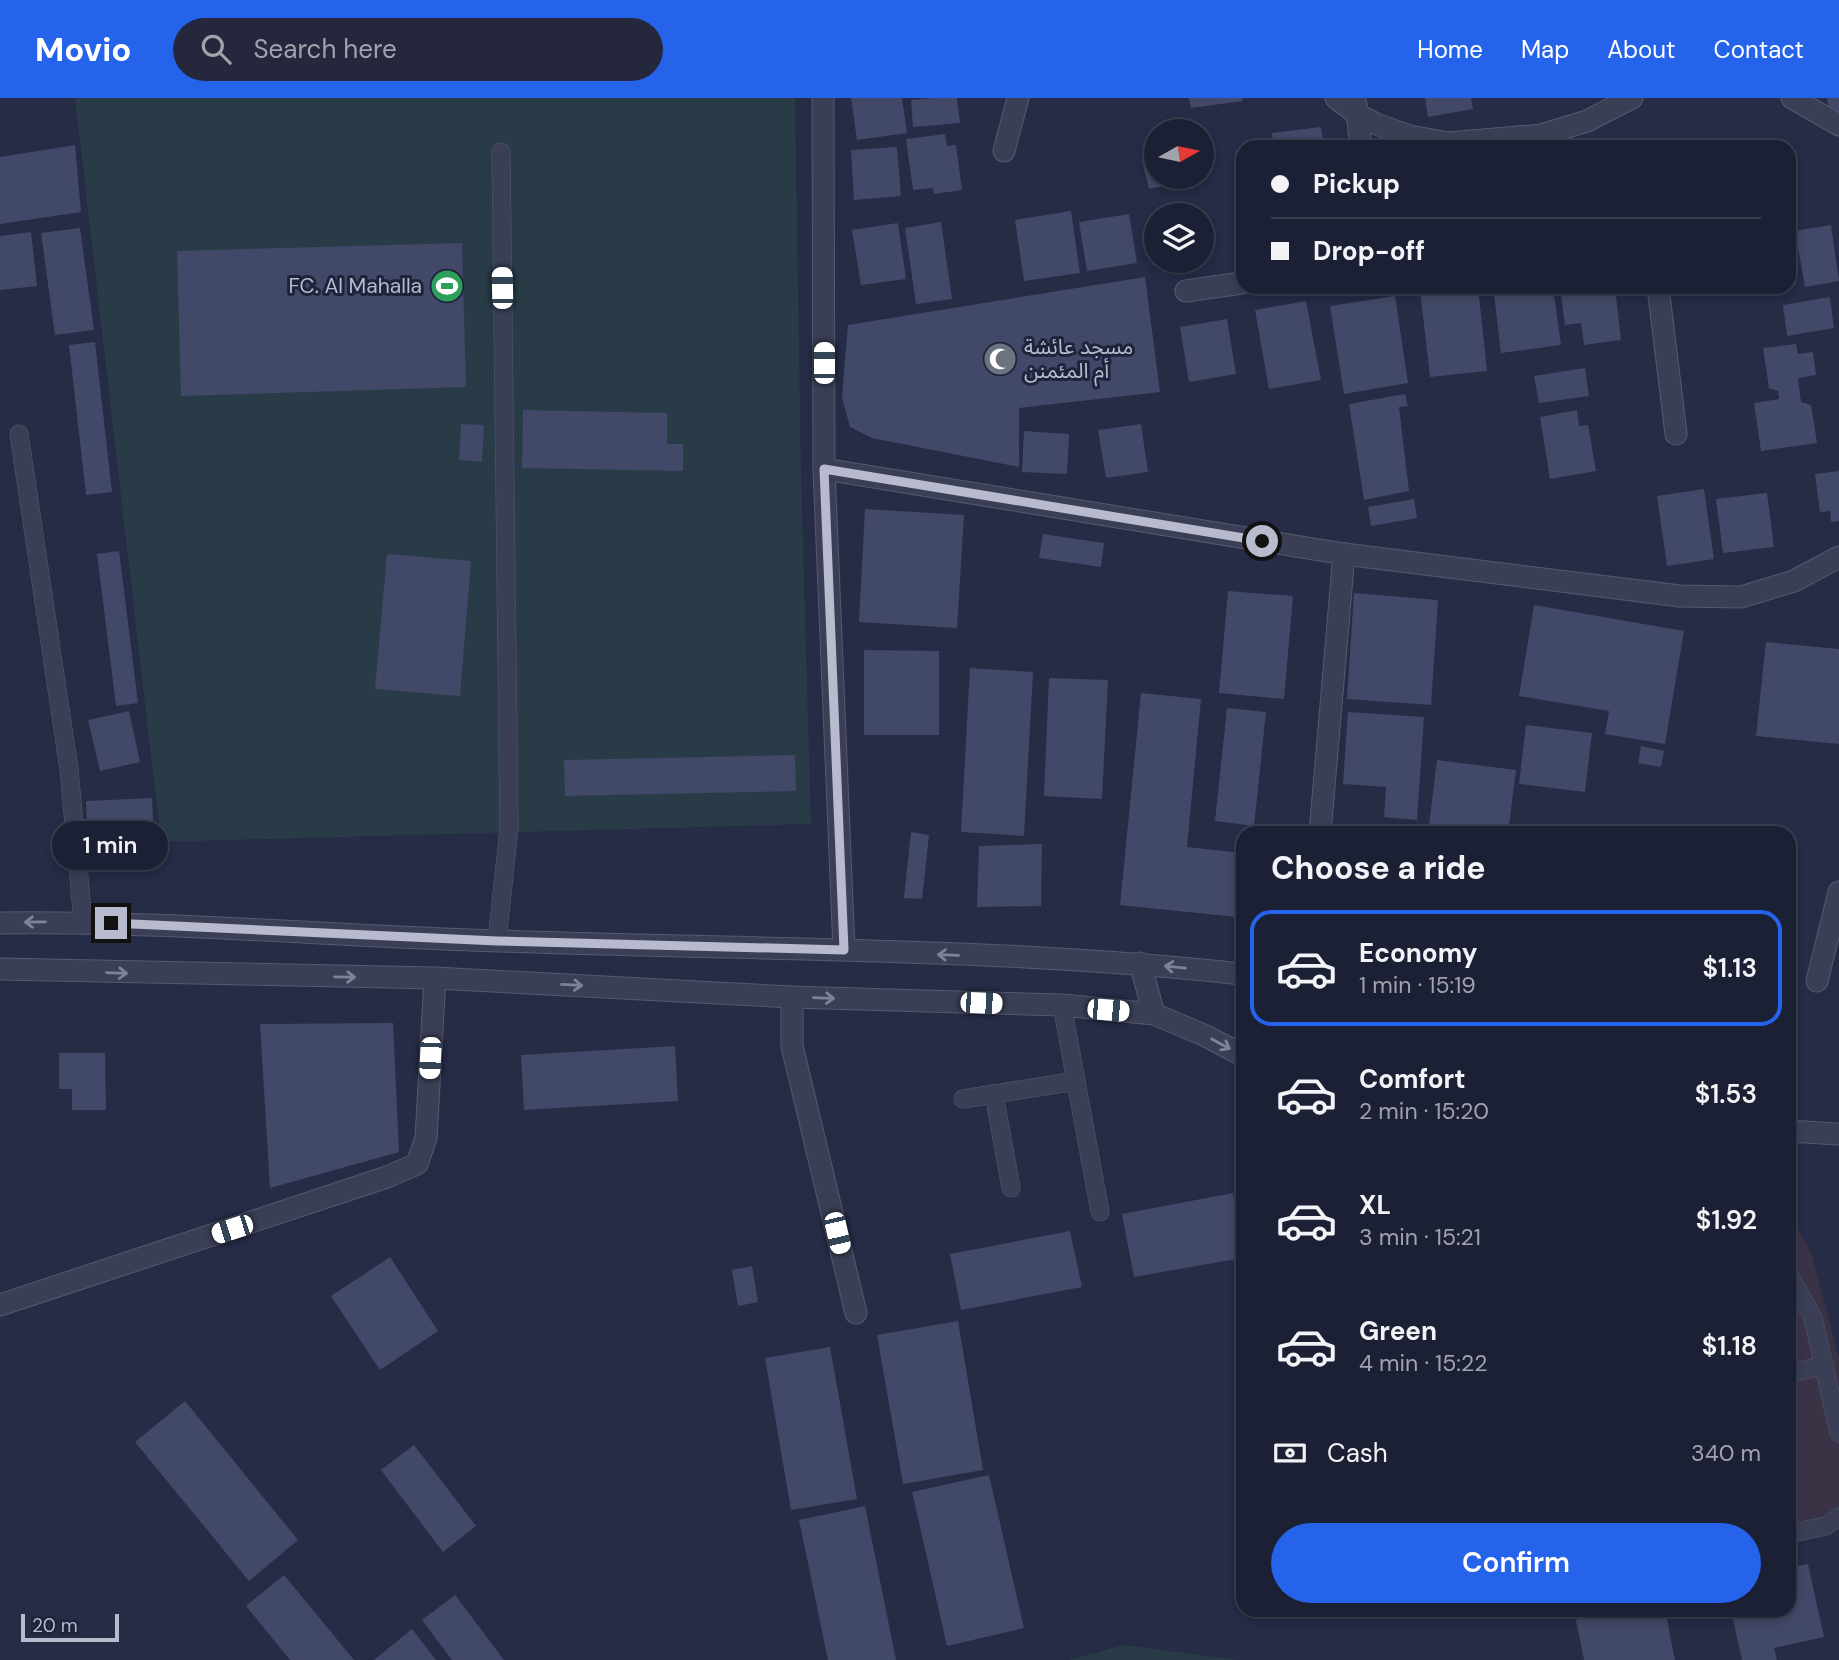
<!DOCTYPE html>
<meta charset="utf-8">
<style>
:root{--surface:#1c2034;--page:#25283c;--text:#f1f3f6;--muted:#a0a3ac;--line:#3a3e4f;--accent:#2563eb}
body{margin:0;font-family:"DM Sans","Noto Sans Arabic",sans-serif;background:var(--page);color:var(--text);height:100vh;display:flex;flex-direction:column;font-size:26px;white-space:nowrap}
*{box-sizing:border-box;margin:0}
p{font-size:23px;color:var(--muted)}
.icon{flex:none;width:38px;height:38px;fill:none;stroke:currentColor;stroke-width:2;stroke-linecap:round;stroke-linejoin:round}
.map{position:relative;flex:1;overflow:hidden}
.details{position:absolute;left:1236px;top:728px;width:560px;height:791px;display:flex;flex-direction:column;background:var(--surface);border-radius:21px;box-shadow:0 4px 10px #0003,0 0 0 2px var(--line)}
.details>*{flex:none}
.banner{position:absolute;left:1236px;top:42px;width:560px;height:154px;border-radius:21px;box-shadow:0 4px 10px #0003,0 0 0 2px var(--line);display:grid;align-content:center;height:154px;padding:0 35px;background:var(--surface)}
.needle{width:46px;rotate:81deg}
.fabs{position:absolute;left:1144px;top:21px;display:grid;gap:14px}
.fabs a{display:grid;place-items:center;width:70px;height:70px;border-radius:50%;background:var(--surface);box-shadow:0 4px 10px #0003,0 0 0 2px var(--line);font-size:35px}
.scale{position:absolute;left:21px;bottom:18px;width:98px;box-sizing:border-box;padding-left:7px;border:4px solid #b8bbce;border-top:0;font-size:19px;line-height:24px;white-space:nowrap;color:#b8bbce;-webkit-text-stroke:5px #1f233b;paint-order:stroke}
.end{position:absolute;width:32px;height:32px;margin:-16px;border:9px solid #b8bbce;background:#111;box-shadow:0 0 0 4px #111}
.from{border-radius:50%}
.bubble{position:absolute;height:49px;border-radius:24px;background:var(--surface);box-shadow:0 4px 10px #0003,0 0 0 2px var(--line);font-size:23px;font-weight:600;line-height:49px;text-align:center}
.car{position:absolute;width:21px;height:42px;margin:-21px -10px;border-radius:9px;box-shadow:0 0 5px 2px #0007;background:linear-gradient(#fff 24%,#345 0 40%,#fff 0 76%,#345 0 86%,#fff 0)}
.banner b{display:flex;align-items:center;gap:24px;height:66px;font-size:26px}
.banner b+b{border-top:2px solid var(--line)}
.banner i{width:18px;height:18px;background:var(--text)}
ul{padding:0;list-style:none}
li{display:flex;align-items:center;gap:21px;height:116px;margin:0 14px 10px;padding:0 21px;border:4px solid transparent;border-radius:21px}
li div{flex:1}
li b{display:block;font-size:26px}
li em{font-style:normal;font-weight:600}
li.current{border-color:var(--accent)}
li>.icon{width:63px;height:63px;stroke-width:1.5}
h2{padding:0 35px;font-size:32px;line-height:84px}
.pay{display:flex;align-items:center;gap:18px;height:77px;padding:0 35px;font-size:26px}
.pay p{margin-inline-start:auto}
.button{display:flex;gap:14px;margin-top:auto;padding:14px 35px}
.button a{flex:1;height:80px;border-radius:42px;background:var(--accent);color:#fff;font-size:28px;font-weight:600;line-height:80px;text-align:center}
header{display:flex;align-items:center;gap:42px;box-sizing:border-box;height:98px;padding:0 35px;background:var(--accent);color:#fff}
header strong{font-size:33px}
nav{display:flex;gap:38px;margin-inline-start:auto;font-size:24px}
.search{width:490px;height:63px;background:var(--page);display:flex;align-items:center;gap:18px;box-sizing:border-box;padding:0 24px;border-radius:38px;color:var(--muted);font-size:26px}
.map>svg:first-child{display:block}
.medical{fill:#3a3346}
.green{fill:#283b47}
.building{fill:#424867}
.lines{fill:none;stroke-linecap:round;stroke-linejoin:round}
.service-casing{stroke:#565970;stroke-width:19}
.minor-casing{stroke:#565970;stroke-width:23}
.tertiary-casing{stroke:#565970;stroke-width:23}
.service{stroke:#3a3f55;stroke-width:18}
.minor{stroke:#3a3f55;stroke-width:21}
.tertiary{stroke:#3a3f55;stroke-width:21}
.oneway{stroke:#7f8398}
.route{stroke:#b8bbce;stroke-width:9}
.labels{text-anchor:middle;stroke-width:6;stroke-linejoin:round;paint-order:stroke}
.poi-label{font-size:21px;fill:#b8bbce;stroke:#1f233b;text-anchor:end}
</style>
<header>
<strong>Movio</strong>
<div class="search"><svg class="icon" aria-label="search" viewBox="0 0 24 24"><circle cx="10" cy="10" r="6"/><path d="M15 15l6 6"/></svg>Search here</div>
<nav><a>Home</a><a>Map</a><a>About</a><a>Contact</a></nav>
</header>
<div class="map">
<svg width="1839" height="1562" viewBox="0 0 1839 1562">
<rect width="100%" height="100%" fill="#262b46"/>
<polygon class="medical" points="1788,1113 1811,1154 1839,1260 1839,1430 1789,1443"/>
<g class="green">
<polygon points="75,0 795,0 801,375 811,726 161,744"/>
<polygon points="1124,1547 1238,1562 1069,1562"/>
</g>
<g class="building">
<polygon points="851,0 902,0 907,35 857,42"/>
<polygon points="934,0 957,0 960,25 913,29 911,2"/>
<polygon points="1189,0 1242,0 1243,3 1191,10"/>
<polygon points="1425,0 1471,0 1473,11 1428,19"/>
<polygon points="1827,0 1839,0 1839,16 1830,18"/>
<polygon points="1321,29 1324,49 1274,49 1272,35"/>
<polygon points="945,36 947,48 956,47 962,92 934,96 933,90 913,92 906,41"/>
<polygon points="75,47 81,114 0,126 0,59"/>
<polygon points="897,49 901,98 854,102 851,52"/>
<polygon points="1157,59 1157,79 1195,79 1195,81 1149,91 1142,62"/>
<polygon points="1071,113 1080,175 1024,183 1015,122"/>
<polygon points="1129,116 1137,165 1087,173 1079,124"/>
<polygon points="941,124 952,201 916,206 905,130"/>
<polygon points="898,125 906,181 861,187 852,132"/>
<polygon points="1831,127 1839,183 1805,189 1795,133"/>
<polygon points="80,130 94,232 55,237 41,135"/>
<polygon points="31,134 37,188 0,192 0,138"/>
<polygon points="1788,144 1796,187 1788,188"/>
<polygon points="462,145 466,289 181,298 177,153"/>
<polygon points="1145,179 1160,294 1019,310 1019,369 872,340 850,329 842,300 848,227"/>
<polygon points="1445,189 1478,189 1487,273 1430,279 1420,192"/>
<polygon points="1493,189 1553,189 1561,247 1501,255"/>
<polygon points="1560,189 1615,189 1621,242 1584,247 1581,225 1565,227"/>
<polygon points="1737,189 1771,189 1771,191 1738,196"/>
<polygon points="1395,198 1408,285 1344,296 1330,208"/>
<polygon points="1830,199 1834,230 1787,238 1783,207"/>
<polygon points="1306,203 1321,282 1269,291 1255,212"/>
<polygon points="1227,221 1236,276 1189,284 1180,229"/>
<polygon points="95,244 112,394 86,397 69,247"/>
<polygon points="1796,246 1798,256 1813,254 1816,277 1798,280 1801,304 1811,307 1817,345 1761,353 1754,305 1779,301 1778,293 1769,290 1763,250"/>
<polygon points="1585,270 1589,298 1539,305 1534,278"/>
<polygon points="1405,296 1408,308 1399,309 1409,393 1364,402 1349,306"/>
<polygon points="523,312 667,315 667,346 683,346 683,373 522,370"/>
<polygon points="1577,312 1579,328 1588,327 1596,373 1550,381 1540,319"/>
<polygon points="461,326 484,327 482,364 459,362"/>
<polygon points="1141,326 1148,374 1106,380 1098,332"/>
<polygon points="1024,333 1069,336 1067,376 1022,374"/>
<polygon points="1839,373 1839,423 1831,424 1830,413 1820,414 1815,376"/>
<polygon points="1704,391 1714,461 1667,468 1657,398"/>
<polygon points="1767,395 1774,449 1723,455 1716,401"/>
<polygon points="1414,401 1417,420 1371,428 1368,409"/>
<polygon points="865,411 964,417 957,530 859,524"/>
<polygon points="1043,436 1104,445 1101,469 1039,460"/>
<polygon points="119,453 138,605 116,608 97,456"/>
<polygon points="387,456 471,463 460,598 375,591"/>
<polygon points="1228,493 1293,498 1284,601 1219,595"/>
<polygon points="1354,495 1438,502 1431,607 1347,601"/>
<polygon points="1534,507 1684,533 1665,646 1605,636 1609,613 1519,598"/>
<polygon points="1766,544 1839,551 1839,646 1756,638"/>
<polygon points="864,552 939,553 939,637 864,637"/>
<polygon points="970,570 1033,574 1024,738 961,734"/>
<polygon points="1049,580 1108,582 1102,701 1044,698"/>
<polygon points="1141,595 1201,601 1187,749 1242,755 1236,819 1120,807"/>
<polygon points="1227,610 1266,614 1254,728 1215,723"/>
<polygon points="129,613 140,664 100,673 88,622"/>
<polygon points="1348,614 1424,619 1417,722 1384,719 1386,689 1343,686"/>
<polygon points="1526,627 1592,635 1585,694 1519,686"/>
<polygon points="1641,648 1664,653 1661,669 1638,665"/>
<polygon points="795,657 796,693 565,698 564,662"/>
<polygon points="1437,662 1516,672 1508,735 1428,735"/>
<polygon points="152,700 154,743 88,747 86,703"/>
<polygon points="911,734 929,737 922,801 904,800"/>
<polygon points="1042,746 1041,808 977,809 979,748"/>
<polygon points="393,925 399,1054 270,1090 260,926"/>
<polygon points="675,948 678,1003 524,1012 521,957"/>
<polygon points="59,955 105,955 106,1012 72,1012 72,991 59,991"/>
<polygon points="1233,1095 1242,1160 1134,1179 1122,1116"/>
<polygon points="1070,1133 1082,1189 961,1212 950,1156"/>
<polygon points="390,1159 438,1233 380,1272 331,1198"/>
<polygon points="752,1168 758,1204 738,1208 732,1172"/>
<polygon points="958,1223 983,1372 903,1386 877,1237"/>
<polygon points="830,1249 857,1401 791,1412 765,1260"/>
<polygon points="185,1303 298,1442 249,1483 135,1344"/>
<polygon points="414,1347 476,1428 443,1454 381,1372"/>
<polygon points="989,1377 1024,1530 947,1548 912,1394"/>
<polygon points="865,1408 896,1562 828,1562 799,1422"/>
<polygon points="1808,1466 1824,1539 1774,1550 1777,1562 1742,1562 1731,1512 1788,1512 1788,1470"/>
<polygon points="284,1477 354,1562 290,1562 246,1508"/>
<polygon points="455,1497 504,1562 452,1562 422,1522"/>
<polygon points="1611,1512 1665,1512 1675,1562 1584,1562 1576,1522 1611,1515"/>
<polygon points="412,1531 436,1562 374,1562"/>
</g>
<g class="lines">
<defs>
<g id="service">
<polyline points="19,336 69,671 83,824"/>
<polyline points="497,843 509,730 501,54"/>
<polyline points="1062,907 1100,1114"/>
<polyline points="994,996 1011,1090"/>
<polyline points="963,1001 1076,983"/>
<polyline points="1788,1175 1813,1220 1839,1335"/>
<polyline points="1788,1276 1825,1267"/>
<polyline points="1788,1436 1826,1428 1839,1419"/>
</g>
<g id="minor">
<polyline points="823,0 824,371 844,852"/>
<polyline points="1336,0 1357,16 1376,26 1410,38 1448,45 1541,37 1587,23 1632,0"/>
<polyline points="1792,0 1839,27"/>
<polyline points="1356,6 1361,49"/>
<polyline points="1004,53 1018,0"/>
<polyline points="1658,189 1676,336"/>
<polyline points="1186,193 1242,185"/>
<polyline points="824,371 1344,456 1680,498 1741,499 1794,483 1839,459"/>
<polyline points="1320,735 1344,456"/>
<polyline points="1817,883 1839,794"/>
<polyline points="792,899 792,948 856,1215"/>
<polyline points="0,1207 387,1079 417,1066 426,1040 435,880"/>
</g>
<g id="tertiary">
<path d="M0,825C167,823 333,838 500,843C747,852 996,849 1242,876"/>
<polyline points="1140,865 1154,916"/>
<polyline points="0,871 435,880 792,899 1062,907 1154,916 1206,938 1242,957"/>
<polyline points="1788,1033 1839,1036"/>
</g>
</defs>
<use href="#service" class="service-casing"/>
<use href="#minor" class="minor-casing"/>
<use href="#tertiary" class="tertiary-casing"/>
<use href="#service" class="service"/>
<use href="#minor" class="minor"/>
<use href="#tertiary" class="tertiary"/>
</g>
<defs><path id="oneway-shaft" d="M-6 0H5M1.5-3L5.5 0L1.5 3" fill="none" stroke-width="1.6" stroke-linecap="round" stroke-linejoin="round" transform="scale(1.75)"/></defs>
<g class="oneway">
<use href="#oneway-shaft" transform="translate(35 824) rotate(179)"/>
<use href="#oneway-shaft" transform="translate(948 857) rotate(-178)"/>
<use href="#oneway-shaft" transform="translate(1175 869) rotate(-174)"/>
<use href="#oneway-shaft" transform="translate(117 875) rotate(2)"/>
<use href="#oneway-shaft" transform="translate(345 879) rotate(1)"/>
<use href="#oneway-shaft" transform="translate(572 887) rotate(3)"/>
<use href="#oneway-shaft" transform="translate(824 900) rotate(2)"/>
<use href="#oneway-shaft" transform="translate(1221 946) rotate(29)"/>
</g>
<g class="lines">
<polyline class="route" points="111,825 497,843 844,852 824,371 1262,443"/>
</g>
<defs>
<symbol id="stadium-disc" viewBox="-11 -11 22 22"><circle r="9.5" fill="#2e9e5b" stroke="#1f233b"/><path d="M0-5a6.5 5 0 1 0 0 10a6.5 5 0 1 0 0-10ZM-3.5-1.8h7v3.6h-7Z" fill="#fff"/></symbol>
<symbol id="mosque-disc" viewBox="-11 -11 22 22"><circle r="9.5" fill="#6b7280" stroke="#1f233b"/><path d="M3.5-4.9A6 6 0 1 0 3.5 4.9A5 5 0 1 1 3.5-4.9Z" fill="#fff"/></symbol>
</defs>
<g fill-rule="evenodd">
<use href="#stadium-disc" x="428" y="169" width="38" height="38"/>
<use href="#mosque-disc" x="981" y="242" width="38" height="38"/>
</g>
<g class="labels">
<g class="poi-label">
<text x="422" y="195">FC. Al Mahalla</text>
<text x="1024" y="256" text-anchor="start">مسجد عائشة<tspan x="1024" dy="24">أم المئمنن</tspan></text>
</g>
</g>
</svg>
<div class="fabs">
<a><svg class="needle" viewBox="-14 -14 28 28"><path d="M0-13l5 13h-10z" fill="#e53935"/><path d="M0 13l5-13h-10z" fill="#a0a3ac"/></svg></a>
<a><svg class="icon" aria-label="layers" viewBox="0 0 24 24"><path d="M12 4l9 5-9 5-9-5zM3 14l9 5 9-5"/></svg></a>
</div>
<div class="scale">20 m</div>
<i class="end from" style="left:1262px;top:443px"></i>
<i class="end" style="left:111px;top:825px"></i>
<div class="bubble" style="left:52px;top:723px;width:116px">1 min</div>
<i class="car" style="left:502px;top:190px;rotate:359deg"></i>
<i class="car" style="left:824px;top:265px;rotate:0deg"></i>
<i class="car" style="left:981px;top:905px;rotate:92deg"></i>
<i class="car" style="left:1108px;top:912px;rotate:95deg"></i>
<i class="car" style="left:430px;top:960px;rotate:183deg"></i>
<i class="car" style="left:232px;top:1131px;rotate:252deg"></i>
<i class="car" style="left:837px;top:1135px;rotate:167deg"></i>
<div class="banner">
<b><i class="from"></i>Pickup</b>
<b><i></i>Drop-off</b>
</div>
<section class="details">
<h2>Choose a ride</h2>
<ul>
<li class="current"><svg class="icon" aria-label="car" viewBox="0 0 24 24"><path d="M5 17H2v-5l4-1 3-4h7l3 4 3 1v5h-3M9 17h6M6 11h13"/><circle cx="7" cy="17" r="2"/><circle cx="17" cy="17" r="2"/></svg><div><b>Economy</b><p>1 min · 15:19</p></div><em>$1.13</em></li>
<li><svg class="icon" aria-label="car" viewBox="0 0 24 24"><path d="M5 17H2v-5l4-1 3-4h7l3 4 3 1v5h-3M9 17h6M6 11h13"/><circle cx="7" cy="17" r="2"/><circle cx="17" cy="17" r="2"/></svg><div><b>Comfort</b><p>2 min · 15:20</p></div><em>$1.53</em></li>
<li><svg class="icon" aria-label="car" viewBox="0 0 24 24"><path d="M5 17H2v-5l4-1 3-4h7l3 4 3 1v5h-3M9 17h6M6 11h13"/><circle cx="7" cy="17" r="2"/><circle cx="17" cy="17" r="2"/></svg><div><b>XL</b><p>3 min · 15:21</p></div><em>$1.92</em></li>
<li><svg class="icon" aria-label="car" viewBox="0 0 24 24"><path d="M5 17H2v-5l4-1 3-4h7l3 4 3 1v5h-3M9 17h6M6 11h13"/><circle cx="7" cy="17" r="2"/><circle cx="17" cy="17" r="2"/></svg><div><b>Green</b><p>4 min · 15:22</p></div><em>$1.18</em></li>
</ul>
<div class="pay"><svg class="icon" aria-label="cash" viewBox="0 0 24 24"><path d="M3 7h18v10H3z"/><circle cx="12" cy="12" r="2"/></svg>Cash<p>340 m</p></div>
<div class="button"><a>Confirm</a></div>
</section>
</div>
